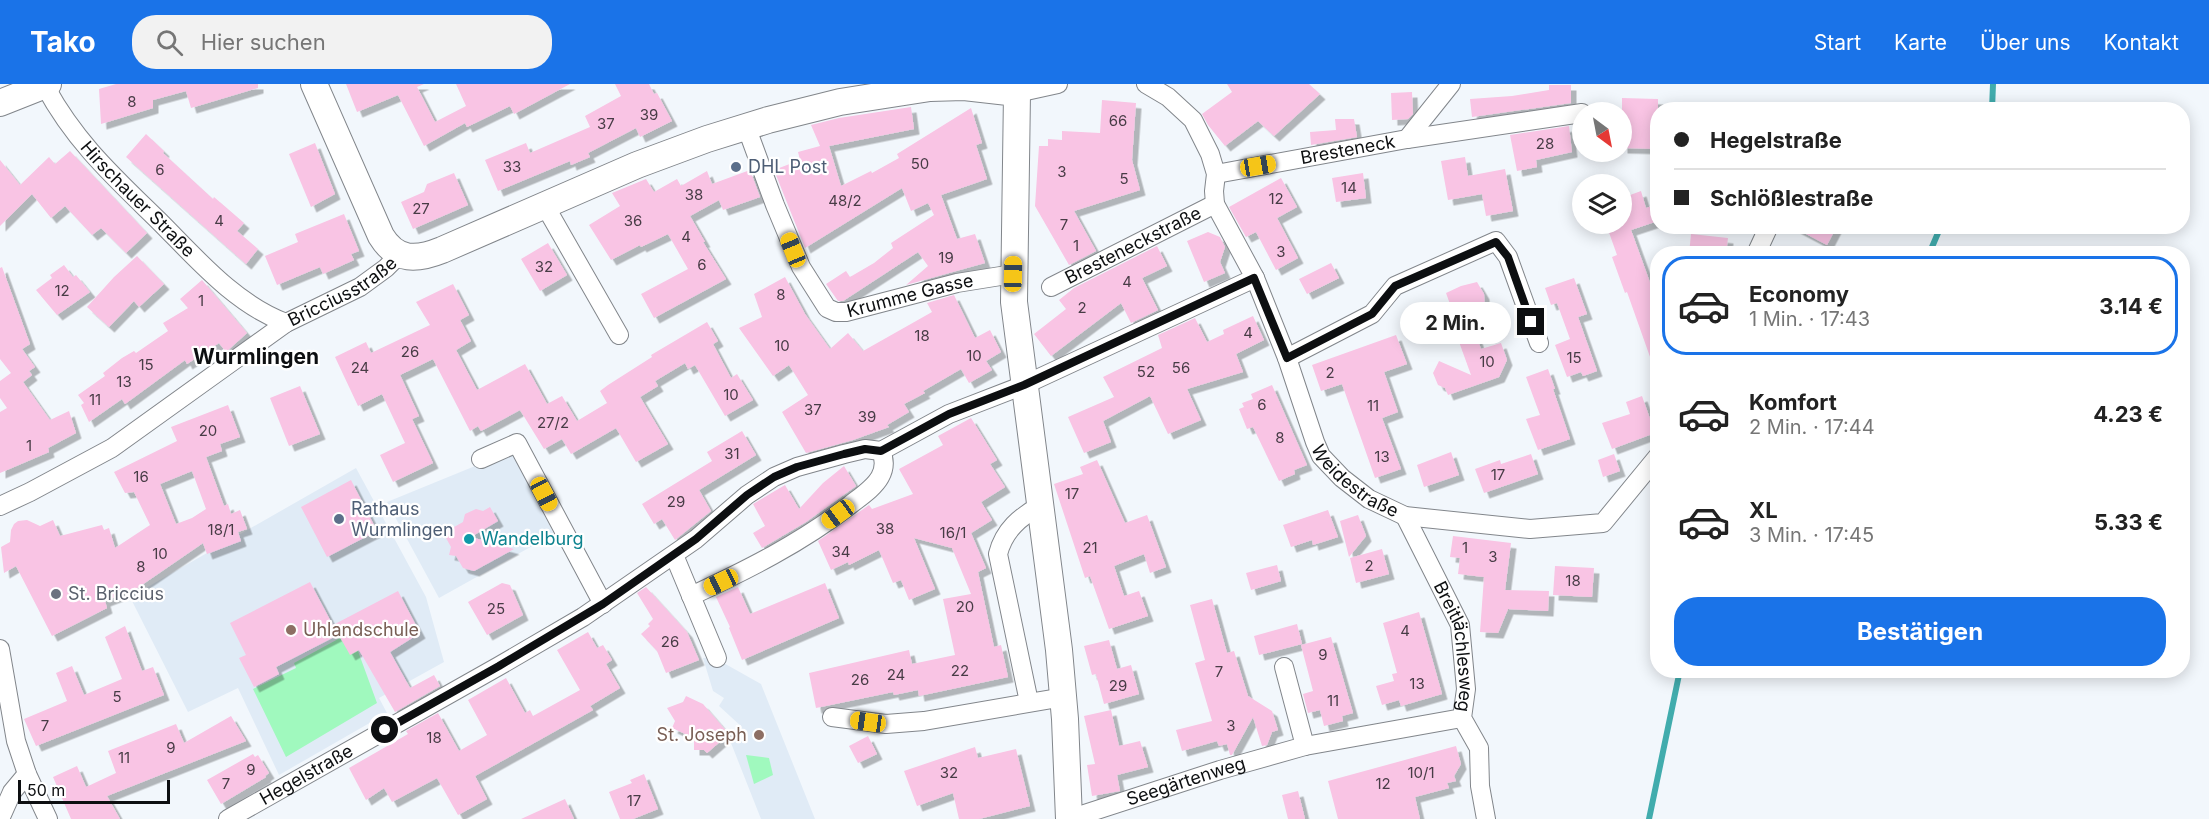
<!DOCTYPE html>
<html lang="de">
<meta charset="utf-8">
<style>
:root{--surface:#fff;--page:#f2f2f2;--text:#222;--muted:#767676;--line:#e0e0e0;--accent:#1a73e8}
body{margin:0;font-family:Inter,sans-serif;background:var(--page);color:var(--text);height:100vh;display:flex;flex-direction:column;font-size:22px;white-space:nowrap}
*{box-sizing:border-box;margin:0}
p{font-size:20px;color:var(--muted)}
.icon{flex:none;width:33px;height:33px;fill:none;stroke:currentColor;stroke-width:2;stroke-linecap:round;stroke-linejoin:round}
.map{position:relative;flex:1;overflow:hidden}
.drawer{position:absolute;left:1650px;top:162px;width:540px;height:432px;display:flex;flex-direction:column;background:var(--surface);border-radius:24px;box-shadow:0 3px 15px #0003}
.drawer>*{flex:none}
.top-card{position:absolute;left:1650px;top:18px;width:540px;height:132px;border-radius:24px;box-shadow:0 3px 15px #0003;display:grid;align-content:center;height:132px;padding:0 24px;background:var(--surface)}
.needle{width:39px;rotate:148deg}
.fabs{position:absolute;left:1572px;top:18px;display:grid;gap:12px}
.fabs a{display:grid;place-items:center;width:60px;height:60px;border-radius:50%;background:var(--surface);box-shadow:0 3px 15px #0003;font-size:30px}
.scale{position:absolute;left:18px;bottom:15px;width:152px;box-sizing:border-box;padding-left:6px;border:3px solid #0d0f11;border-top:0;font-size:16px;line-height:21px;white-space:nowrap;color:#0d0f11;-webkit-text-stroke:4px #fff;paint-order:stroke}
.end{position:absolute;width:27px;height:27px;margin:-14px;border:8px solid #0d0f11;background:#fff;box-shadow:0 0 0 3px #fff}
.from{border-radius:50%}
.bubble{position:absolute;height:42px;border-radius:21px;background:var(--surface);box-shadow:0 3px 15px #0003;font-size:20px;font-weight:700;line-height:42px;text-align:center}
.car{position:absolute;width:18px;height:36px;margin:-18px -9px;border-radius:8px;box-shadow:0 0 4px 2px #0007;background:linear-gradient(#f5c518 24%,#345 0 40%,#f5c518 0 76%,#345 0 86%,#f5c518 0)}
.top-card b{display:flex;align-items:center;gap:21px;height:57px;font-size:22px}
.top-card b+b{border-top:2px solid var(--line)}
.top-card i{width:15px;height:15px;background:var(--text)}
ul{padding:10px 0 0;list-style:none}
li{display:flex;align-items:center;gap:18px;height:99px;margin:0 12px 9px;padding:0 12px;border:3px solid transparent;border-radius:24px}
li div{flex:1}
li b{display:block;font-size:22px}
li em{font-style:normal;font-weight:700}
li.active{border-color:var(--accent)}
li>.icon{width:54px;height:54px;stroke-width:1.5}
.primary-button{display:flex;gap:12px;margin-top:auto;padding:12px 24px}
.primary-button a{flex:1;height:69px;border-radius:24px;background:var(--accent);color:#fff;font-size:24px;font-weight:700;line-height:69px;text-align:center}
header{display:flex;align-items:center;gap:36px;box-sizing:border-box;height:84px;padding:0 30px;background:var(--accent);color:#fff}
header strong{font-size:28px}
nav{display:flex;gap:33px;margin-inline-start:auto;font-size:21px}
.search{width:420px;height:54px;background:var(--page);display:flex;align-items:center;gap:15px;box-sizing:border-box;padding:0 21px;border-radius:24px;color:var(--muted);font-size:22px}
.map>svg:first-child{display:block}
.built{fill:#e0ebf6}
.green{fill:#a0f9be}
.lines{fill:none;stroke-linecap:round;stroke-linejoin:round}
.stream{stroke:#41acad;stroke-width:6}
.building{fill:#f9c4e4;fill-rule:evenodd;filter:url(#shadow)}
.minor-casing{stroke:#82868b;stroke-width:20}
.secondary-casing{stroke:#82868b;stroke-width:28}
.minor{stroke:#fff;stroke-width:18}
.secondary{stroke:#fff;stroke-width:26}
.route{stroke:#0d0f11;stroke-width:8}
.service-dot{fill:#5c6f8a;stroke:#fff;stroke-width:2}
.culture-dot{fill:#0f9aa8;stroke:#fff;stroke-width:2}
.worship-dot{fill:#6b7280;stroke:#fff;stroke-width:2}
.education-dot{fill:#8d6e63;stroke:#fff;stroke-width:2}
.labels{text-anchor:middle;stroke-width:4.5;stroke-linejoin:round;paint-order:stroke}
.number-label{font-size:15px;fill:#483c46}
.street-label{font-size:18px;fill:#0d0f11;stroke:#fff}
.service-label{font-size:18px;fill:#4e5e75;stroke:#fff;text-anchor:start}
.culture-label{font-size:18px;fill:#0d838f;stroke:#fff;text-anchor:start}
.worship-label{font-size:18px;fill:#5b616d;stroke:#fff;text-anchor:start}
.education-label{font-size:18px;fill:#785e54;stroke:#fff;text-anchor:start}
.quarter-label{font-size:21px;font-weight:bold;fill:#0d0f11;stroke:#fff}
</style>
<header>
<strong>Tako</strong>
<div class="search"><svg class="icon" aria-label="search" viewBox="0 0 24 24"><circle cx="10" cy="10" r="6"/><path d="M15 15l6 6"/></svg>Hier suchen</div>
<nav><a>Start</a><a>Karte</a><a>Über uns</a><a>Kontakt</a></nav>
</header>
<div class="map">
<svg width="2209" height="735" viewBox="0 0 2209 735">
<defs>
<filter id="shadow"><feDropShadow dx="5.5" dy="5.5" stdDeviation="0" flood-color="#0004"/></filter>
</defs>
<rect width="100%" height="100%" fill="#f2f7fc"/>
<g class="built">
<polygon points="512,367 554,450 439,514 387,418"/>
<polygon points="356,384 426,513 444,578 379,614 387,629 279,691 238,604 188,628 130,513"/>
<polygon points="713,573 761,600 815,735 761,735 731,659 742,643 719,622 724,614 713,607 703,574"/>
</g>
<g class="green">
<polygon points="351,548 377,619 286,673 253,605 296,584 294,579"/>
<polygon points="746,671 769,674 773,691 754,700"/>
</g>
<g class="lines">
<g class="stream">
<polyline points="1992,26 1993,0"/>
<polyline points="1929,170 1941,142"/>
<polyline points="1649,735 1680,586"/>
</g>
</g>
<g class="building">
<polygon points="116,0 258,0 258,4 191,24 186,7 153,16 153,24 101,40 99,5"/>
<polygon points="346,0 424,0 417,3 435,38 466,22 456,0 570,0 514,30 510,22 467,43 465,39 424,62 398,11 357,28"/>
<polygon points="615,0 649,0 654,10 657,9 672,37 640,53 636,44 588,69 590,73 571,81 570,77 498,107 485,76 526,59 530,69 590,43 585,32 621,12"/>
<polygon points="1227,0 1309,0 1320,10 1274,52 1258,37 1225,62 1208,41 1202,30 1232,8"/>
<polygon points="1549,1 1571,1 1571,19 1472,33 1470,15 1512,12 1549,6"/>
<polygon points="1412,8 1413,30 1408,35 1392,36 1391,9"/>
<polygon points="1622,14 1658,15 1658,65 1622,64"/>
<polygon points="1102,16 1136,19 1132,76 1140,106 1074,127 1096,167 1069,181 1035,122 1039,62 1048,62 1048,55 1062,56 1062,47 1100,49"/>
<polygon points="911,23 914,45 829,62 841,102 871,87 872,89 899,74 897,70 971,24 982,59 976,61 987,95 941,111 957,155 975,150 985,179 906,201 928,182 918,168 843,217 838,217 826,200 846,187 850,193 874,179 893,164 891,159 934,131 928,119 911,127 902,104 805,164 774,86 800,76 798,68 820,62 811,41 839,34"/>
<polygon points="1335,35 1354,35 1357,53 1311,61 1310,48 1336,46"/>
<polygon points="1569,42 1572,68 1536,76 1537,83 1517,87 1510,51"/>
<polygon points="146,50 164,67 163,69 213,115 214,113 244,139 237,147 258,165 246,180 126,73"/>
<polygon points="315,59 335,110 311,123 289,70"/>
<polygon points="70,67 147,149 126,169 101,144 92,151 65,122 51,134 32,110 0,142 0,76 20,101 49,73 55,80"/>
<polygon points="1465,73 1468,92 1505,85 1513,127 1486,132 1482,110 1448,116 1441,77"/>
<polygon points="750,86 760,113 723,126 719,116 690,132 705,158 703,158 726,195 654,234 641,210 688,185 668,150 641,163 640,161 611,176 589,141 620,122 612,109 646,95 654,108 677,95 681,102 707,87 712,100"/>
<polygon points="454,89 468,121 413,145 401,118 424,108 427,100"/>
<polygon points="1363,89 1366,114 1336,118 1332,94"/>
<polygon points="1281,94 1297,123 1277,134 1298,174 1276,186 1256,148 1246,153 1229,123"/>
<polygon points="1641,107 1646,124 1658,120 1658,137 1631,146 1656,215 1651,217 1658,236 1658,287 1655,287 1627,208 1625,209 1612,173 1617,171 1606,140 1622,140 1622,114"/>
<polygon points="344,130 359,167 351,170 354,176 323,190 320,183 277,201 265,172 298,158 295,150"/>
<polygon points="1791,142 1837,142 1827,161"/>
<polygon points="1208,148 1220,153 1225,163 1220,178 1225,189 1204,198 1187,157"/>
<polygon points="1691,150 1728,154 1726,170 1689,170"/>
<polygon points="548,159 567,191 540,207 521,175"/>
<polygon points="1157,162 1167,182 1142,194 1158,226 1131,239 1121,219 1051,272 1034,250 1066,225 1059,216 1074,204"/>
<polygon points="137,172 164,200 139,223 134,217 109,243 87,223 114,193"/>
<polygon points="1331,179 1339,194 1307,210 1299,195"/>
<polygon points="64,181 73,193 76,191 90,208 57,231 36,206 52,194 50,191"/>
<polygon points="2,183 30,260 22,265 35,283 29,287 32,291 23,298 50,336 69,327 76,349 48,364 49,368 0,389 0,328 7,324 0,314 0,297 11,289 0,275 0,184"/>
<polygon points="785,193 805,230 830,265 848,249 863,267 932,228 927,219 954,211 975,254 990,246 1001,268 986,277 992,286 969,299 961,285 923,307 925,309 904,320 909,328 887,341 889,343 853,356 806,369 782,328 808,311 789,281 773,292 739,244 762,233 754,210"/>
<polygon points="1574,194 1587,230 1578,233 1597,287 1583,292 1581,288 1567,293 1555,261 1570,255 1557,219 1551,221 1545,204"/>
<polygon points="202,196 247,249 226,268 219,259 187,280 185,276 125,320 122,315 89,338 81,321 84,319 78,311 105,292 103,289 122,274 134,267 136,269 168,247 163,239 188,224 180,215"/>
<polygon points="1477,198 1484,210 1485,226 1456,237 1446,209 1461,202"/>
<polygon points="453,200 469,231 460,236 471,257 456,266 477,306 525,280 547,320 562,312 577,337 607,319 600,307 608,301 652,273 651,271 707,238 718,257 713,260 731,294 737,290 753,316 725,332 695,281 688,285 685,279 655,297 658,302 640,313 668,360 636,378 616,344 571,370 562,355 544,365 520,326 481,347 478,342 470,347 433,275 400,291 419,332 412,335 433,379 393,398 380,371 405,359 382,310 358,322 335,273 366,258 371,269 430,241 416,218"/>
<polygon points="1253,232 1264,256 1236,270 1243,288 1187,305 1201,336 1168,350 1150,312 1103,337 1111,358 1084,369 1068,333 1114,313 1103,293 1162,264 1158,251 1195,234 1207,258 1224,250 1223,246"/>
<polygon points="1471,238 1481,265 1501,259 1507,276 1499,293 1448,311 1445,304 1438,301 1433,289 1439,277 1471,291 1454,244"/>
<polygon points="1396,251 1407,280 1384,288 1398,328 1382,334 1401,385 1375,394 1342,300 1321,307 1312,281"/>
<polygon points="1548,285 1555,305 1553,305 1570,355 1538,366 1526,335 1540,331 1526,293"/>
<polygon points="1272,301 1307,381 1294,386 1295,390 1279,397 1253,343 1247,345 1239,325 1244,323 1242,319 1253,315 1251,310"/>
<polygon points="300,302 320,350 289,362 270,314"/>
<polygon points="1642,312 1655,349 1612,365 1602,339 1630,330 1626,318"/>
<path d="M228,321L240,353L220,360L222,367L206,373L224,422L228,420L231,430L240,426L247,445L238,448L241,457L207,470L203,459L136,505L105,517L107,524L52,552L16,482L4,489L1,463L10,458L11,446L14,440L18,437L27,436L40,442L53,436L60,452L102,441L104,446L109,444L115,464L150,441L134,408L125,409L114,388L177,357L171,343ZM192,387L206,425L192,434L176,440L160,400Z"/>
<polygon points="971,334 997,376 990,380 1005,403 981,418 992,436 971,449 986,484 978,488 994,563 1001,561 1008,593 919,612 918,606 894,611 893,608 816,624 809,589 909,566 912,580 955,571 943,515 971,510 952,464 914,454 935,505 909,516 901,496 893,499 879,466 849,481 848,478 831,486 818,457 869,421 872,425 913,410 899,385 943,361 938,352"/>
<polygon points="742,347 756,371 699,406 711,427 675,456 662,435 654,440 642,420 712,377 707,368"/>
<polygon points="1451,368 1459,391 1424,403 1417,381"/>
<polygon points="1531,370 1538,390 1484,409 1475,385 1500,376 1501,380"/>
<polygon points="1614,370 1620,387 1603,393 1598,376"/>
<polygon points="1097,376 1125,439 1147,431 1166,483 1150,489 1144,470 1114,482 1124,512 1139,507 1148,532 1109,545 1090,492 1085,494 1054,400 1083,390 1080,383"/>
<polygon points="844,382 856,402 806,438 762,464 753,449 765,442 753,420 785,401 799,425 823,399"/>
<polygon points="351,396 377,447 327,473 301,423"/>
<polygon points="490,423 498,437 471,453 514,465 474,487 463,484 456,472 449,471 451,463 441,445 447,447 463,438 465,430 476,425 483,427"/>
<polygon points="1328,426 1338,453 1313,461 1312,456 1291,463 1283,441"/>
<polygon points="1358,431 1366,452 1349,473 1340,437"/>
<polygon points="1453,452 1511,459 1505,506 1549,507 1548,527 1508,525 1498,549 1480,548 1484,493 1458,490 1460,474 1450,473"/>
<polygon points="1382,465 1389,490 1356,499 1350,474"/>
<polygon points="1277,481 1281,497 1251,506 1246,489"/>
<polygon points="1555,482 1594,484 1592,513 1553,511"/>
<polygon points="310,498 338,551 276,583 279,590 254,603 239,574 246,571 230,539"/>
<polygon points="502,499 510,501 523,531 487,551 468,518"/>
<polygon points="825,499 839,534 742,576 729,544 730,543 716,513 738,503 750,530"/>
<polygon points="646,503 687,548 699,576 666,589 657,567 641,550 650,542 648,540 653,535 637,509"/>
<polygon points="398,507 420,549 390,568 410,604 434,591 440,602 395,628 359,566 350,571 333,541"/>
<polygon points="1212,515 1227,569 1234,567 1248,612 1272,627 1278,646 1272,648 1267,661 1262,662 1253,633 1232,671 1230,671 1227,660 1219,662 1217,657 1182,667 1176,646 1212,637 1195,579 1205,576 1190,521"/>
<polygon points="1419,528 1442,610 1401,622 1399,616 1382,621 1376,602 1394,597 1392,590 1397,589 1383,539"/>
<polygon points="1297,540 1302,560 1259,571 1254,552"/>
<polygon points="125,542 142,587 153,583 164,611 36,662 24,635 67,617 56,589 72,582 84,611 122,595 105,553"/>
<polygon points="588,548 597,564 603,561 612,576 606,580 620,604 590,622 593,626 475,692 487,715 458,731 437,694 392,718 384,704 366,716 349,684 408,650 406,647 438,629 459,667 487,651 468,616 506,594 525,629 530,626 533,632 580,606 557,566"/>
<polygon points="1331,553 1353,629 1342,632 1343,637 1324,642 1320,626 1308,629 1303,610 1313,607 1301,561"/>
<polygon points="1109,556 1117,585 1131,581 1139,610 1104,620 1096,590 1092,591 1084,562"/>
<polygon points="686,612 703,620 729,650 707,669 704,666 694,666 694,654 672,644 675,637 667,624 683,618"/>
<polygon points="1111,626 1119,662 1140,657 1148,683 1117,691 1120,707 1092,712 1087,681 1095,680 1084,632"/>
<polygon points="231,632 246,657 107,712 120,735 71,735 53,693 77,682 86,703 116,689 108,667 176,640 184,659"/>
<polygon points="868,652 877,670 858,679 849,662"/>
<polygon points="1456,662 1461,680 1454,692 1456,697 1447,699 1449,704 1415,713 1420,735 1338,735 1328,697"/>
<polygon points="975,663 978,674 1016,665 1030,722 979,735 959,735 953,709 917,722 904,687"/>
<polygon points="253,670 255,673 258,671 269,689 265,692 266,693 221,720 207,696"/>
<polygon points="644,690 658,725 633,735 620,735 609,708 632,699 630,696"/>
<polygon points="1298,707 1305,735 1288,735 1282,711"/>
<polygon points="565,715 574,735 521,735"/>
</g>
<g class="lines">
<defs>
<g id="minor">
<path id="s1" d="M1146,0L1168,13L1193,36L1210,70L1216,90L1214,107L1215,120L1255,194L1287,274L1315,358L1321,372L1342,394L1369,415L1405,432L1530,445L1603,439L1658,372"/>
<path id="s2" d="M45,2C75,58 114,93 159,137C197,175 235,220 286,239"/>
<polyline points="1017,9 1058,0"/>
<path id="s3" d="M746,42L775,121L801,183L827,224L836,228H846L957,199L1013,190"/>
<polyline points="1407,55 1451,0"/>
<path id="s4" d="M1216,90L1407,55L1582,29"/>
<polyline points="544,120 619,251"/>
<polyline points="1756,170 1769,142"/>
<path id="s5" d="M1051,203L1215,120"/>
<polyline points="1287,274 1372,230 1395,202 1496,157 1508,173 1539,259"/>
<polyline points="481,375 517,359 603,520"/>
<path id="s6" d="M0,422L30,408L112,364L286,239L360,203L386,184L400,170"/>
<path id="s7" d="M1405,432L1460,541L1466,605L1462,634L1479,664L1480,702L1486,735"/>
<polyline points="674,471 717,574"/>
<path d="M691,512C747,486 801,459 850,421C860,413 874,404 880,393C885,384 885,376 881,367"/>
<polyline points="0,565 16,657 27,690 48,735"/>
<polyline points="1284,583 1305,662"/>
<path d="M1029,618L998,470C1004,446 1020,433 1041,421"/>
<polyline points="832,633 886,640 924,637 1064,613"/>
<polyline points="0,735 12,708 27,690"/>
<path id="s8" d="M228,735L499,582L583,533L696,455L747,411L774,393L797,383L844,370L865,365L881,367L949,330L1024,301L1255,194"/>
<path id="s9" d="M1069,735L1220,686L1305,662L1462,634"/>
</g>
<g id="secondary">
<path d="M314,0L381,152C397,178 417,176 442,166L637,81L707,55L768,36L840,18L930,4L964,3L1017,9L1014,218L1059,566L1065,635L1069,735"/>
<polyline points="0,19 48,0"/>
</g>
</defs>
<use href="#minor" class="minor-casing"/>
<use href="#secondary" class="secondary-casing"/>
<use href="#minor" class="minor"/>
<use href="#secondary" class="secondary"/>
</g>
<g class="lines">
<polyline class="route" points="385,646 499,582 603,520 696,455 747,411 774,393 797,383 844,370 865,365 881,367 949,330 1024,301 1254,194 1287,274 1372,230 1395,202 1496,158 1508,173 1531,238"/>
</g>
<g class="service-dot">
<circle cx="736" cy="83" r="6"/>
<circle cx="339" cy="435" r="6"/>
</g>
<circle class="culture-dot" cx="469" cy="455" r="6"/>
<circle class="worship-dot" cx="56" cy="510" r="6"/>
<g class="education-dot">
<circle cx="291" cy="546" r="6"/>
<circle cx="759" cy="651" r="6"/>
</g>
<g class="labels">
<g class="number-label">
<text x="132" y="23">8</text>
<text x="649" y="36">39</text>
<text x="1118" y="42">66</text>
<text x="606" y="45">37</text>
<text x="1545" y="65">28</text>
<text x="920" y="85">50</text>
<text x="512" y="88">33</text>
<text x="160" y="91">6</text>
<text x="1062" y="93">3</text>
<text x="1124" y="100">5</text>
<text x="1349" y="109">14</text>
<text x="694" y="116">38</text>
<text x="1276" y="120">12</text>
<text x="845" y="122">48/2</text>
<text x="421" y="130">27</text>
<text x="219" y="142">4</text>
<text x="633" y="142">36</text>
<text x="1064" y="146">7</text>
<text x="686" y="158">4</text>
<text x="1076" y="167">1</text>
<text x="1281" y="173">3</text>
<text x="946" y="179">19</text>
<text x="702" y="186">6</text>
<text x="544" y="188">32</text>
<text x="1127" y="203">4</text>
<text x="62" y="212">12</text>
<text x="781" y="216">8</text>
<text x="201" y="222">1</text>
<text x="1082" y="229">2</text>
<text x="1248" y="254">4</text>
<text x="922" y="257">18</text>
<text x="782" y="267">10</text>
<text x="410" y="273">26</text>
<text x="974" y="277">10</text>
<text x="1574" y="279">15</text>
<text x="1487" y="283">10</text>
<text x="146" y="286">15</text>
<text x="360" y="289">24</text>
<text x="1181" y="289">56</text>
<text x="1146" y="293">52</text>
<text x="1330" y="294">2</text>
<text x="124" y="303">13</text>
<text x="731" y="316">10</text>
<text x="95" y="321">11</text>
<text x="1262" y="326">6</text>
<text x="1373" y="327">11</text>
<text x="813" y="331">37</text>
<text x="867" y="338">39</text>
<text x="553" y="344">27/2</text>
<text x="208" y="352">20</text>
<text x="1280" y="359">8</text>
<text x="29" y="367">1</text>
<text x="732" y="375">31</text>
<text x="1382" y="378">13</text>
<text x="1498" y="396">17</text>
<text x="141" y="398">16</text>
<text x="1072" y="415">17</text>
<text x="676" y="423">29</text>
<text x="885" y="450">38</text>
<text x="221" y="451">18/1</text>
<text x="953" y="454">16/1</text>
<text x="1090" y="469">21</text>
<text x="1465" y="469">1</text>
<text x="841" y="473">34</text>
<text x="160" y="475">10</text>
<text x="1493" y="478">3</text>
<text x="1369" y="487">2</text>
<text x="141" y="488">8</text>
<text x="1573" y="502">18</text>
<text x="965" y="528">20</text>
<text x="496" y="530">25</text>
<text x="1405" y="552">4</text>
<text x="670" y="563">26</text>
<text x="1323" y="576">9</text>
<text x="960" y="592">22</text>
<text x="1219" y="593">7</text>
<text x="896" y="596">24</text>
<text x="860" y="601">26</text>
<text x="1417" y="605">13</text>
<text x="1118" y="607">29</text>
<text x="117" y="618">5</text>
<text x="1333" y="622">11</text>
<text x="45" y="647">7</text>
<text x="1231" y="647">3</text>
<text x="434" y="659">18</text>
<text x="171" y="669">9</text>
<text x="124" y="679">11</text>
<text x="251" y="691">9</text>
<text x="949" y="694">32</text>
<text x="1421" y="694">10/1</text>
<text x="226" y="705">7</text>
<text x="1383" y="705">12</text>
<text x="634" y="722">17</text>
</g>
<g class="street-label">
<text dy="6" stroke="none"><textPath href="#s4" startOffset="134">Bresteneck</textPath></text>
<text dy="6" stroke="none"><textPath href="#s2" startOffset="147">Hirschauer Straße</textPath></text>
<text dy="6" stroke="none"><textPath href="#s5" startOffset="92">Bresteneckstraße</textPath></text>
<text dy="6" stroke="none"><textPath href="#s6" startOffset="405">Bricciusstraße</textPath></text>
<text dy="6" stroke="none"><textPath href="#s3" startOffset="286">Krumme Gasse</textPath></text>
<text dy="6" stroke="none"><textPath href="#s1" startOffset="465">Weidestraße</textPath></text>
<text dy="6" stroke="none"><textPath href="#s7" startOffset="142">Breitlächlesweg</textPath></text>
<text dy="6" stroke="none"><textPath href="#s8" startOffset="90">Hegelstraße</textPath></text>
<text dy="6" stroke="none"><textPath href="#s9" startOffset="123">Seegärtenweg</textPath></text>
</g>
<g class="service-label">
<text x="748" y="89">DHL Post</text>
<text x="351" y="431">Rathaus<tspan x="351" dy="21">Wurmlingen</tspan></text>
</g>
<g class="culture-label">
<text x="481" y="461">Wandelburg</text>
</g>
<g class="worship-label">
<text x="68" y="516">St. Briccius</text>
</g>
<g class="education-label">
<text x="303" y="552">Uhlandschule</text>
<text x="747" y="657" text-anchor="end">St. Joseph</text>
</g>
<g class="quarter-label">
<text x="256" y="280">Wurmlingen</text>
</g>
</g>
</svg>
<div class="fabs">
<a><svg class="needle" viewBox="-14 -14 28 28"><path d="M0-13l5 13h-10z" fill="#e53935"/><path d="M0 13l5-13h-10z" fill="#767676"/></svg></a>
<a><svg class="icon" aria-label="layers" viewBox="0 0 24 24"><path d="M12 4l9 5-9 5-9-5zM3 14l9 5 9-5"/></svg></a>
</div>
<div class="scale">50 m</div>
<i class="end from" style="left:385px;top:646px"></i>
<i class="end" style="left:1531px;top:238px"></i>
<div class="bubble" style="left:1400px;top:218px;width:111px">2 Min.</div>
<i class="car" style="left:1258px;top:82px;rotate:80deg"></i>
<i class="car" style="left:793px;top:166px;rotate:338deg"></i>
<i class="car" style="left:1013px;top:190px;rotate:1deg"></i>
<i class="car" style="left:544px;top:410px;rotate:152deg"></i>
<i class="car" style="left:838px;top:430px;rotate:234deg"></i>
<i class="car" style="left:721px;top:498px;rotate:245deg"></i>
<i class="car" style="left:868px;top:638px;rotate:278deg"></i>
<div class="top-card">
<b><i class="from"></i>Hegelstraße</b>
<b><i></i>Schlößlestraße</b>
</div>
<section class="drawer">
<ul>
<li class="active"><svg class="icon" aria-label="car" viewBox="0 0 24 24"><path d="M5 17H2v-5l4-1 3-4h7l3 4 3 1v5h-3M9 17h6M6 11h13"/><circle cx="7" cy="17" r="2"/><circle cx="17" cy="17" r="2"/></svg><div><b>Economy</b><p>1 Min. · 17:43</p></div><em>3.14 €</em></li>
<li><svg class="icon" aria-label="car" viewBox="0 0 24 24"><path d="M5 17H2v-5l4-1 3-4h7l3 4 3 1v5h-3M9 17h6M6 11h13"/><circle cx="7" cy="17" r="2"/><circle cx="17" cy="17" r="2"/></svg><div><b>Komfort</b><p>2 Min. · 17:44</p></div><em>4.23 €</em></li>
<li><svg class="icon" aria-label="car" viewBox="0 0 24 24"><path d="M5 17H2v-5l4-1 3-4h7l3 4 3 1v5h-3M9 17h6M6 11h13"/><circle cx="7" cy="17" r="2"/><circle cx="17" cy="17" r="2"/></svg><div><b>XL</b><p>3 Min. · 17:45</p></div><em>5.33 €</em></li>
</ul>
<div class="primary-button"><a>Bestätigen</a></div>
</section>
</div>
